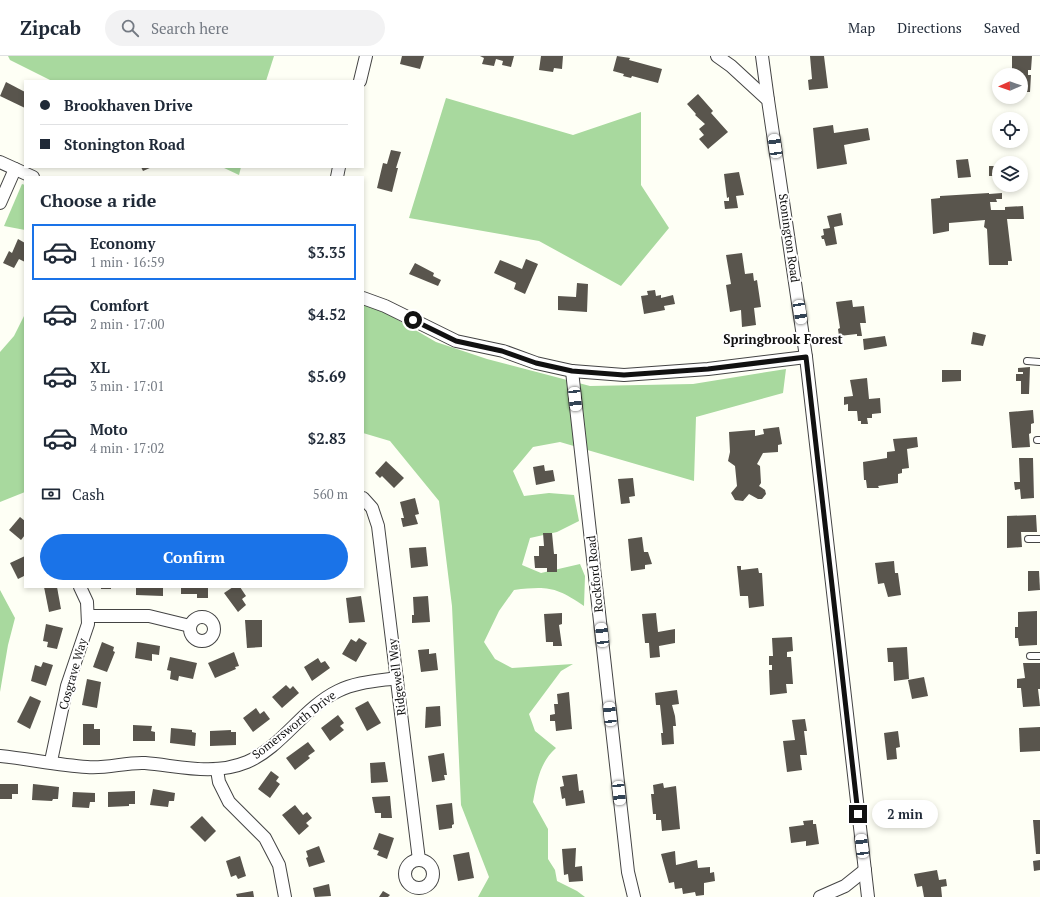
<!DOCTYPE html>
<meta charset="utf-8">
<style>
:root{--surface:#fff;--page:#f2f2f3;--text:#1f2937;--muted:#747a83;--line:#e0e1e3;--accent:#1a73e8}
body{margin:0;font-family:"PT Serif",serif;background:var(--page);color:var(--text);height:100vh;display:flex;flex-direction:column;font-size:15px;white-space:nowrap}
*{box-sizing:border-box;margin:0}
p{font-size:13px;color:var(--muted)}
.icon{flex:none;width:22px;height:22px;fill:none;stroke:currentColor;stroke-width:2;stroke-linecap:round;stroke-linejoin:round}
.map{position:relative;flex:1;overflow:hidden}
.drawer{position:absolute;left:24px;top:120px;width:340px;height:412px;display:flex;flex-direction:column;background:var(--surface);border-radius:0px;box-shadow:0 2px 6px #0003}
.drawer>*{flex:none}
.top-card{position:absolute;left:24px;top:24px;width:340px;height:88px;border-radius:0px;box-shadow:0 2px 6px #0003;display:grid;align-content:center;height:88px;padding:0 16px;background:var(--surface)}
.needle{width:26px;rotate:268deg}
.controls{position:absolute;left:992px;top:12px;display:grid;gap:8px}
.controls a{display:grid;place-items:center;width:36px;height:36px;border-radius:50%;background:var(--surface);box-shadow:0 2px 6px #0003;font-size:20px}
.end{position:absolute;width:18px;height:18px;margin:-9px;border:5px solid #111;background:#fff;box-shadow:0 0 0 2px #fff}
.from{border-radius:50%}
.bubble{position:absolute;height:28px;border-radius:14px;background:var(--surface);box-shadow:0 2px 6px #0003;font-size:13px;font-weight:800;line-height:28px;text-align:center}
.car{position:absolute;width:12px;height:24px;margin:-12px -6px;border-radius:5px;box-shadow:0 0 3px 1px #0007;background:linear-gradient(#fff 24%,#345 0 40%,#fff 0 76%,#345 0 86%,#fff 0)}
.top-card b{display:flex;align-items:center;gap:14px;height:38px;font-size:15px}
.top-card b+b{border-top:1px solid var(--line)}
.top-card i{width:10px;height:10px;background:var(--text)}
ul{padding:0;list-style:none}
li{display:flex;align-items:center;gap:12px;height:56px;margin:0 8px 6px;padding:0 8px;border:2px solid transparent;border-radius:0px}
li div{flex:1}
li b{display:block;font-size:15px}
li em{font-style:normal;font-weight:800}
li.on{border-color:var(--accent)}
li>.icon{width:36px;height:36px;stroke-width:1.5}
h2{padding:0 16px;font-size:18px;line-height:48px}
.pay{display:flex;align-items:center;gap:10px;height:44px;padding:0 16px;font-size:15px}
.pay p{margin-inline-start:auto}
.primary-button{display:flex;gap:8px;margin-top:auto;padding:8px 16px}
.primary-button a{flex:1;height:46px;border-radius:24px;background:var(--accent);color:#fff;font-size:16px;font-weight:800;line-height:46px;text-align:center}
header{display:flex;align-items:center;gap:24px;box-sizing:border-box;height:56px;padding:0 20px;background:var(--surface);border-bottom:1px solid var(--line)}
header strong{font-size:19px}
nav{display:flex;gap:22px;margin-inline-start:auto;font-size:14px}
.search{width:280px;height:36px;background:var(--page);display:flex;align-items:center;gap:10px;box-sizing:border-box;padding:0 14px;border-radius:22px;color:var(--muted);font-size:15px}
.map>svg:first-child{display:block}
.forest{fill:#a8d99e}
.building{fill:#59554d}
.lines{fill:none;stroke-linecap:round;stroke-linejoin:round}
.lane-casing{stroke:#444;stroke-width:8}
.street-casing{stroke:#444;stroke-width:14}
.lane{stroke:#fff;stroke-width:6}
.street{stroke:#fff;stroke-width:12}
.route{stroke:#111;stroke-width:5}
.labels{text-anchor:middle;stroke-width:4;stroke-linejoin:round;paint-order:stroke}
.street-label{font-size:12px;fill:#111;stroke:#fff}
.neighbourhood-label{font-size:13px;font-weight:bold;fill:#111;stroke:#fff}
</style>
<header>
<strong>Zipcab</strong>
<div class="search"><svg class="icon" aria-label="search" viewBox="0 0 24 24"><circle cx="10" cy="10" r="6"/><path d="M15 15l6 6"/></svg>Search here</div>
<nav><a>Map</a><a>Directions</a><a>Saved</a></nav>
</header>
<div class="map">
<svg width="1040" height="841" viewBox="0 0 1040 841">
<rect width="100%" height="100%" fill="#fefff5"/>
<g class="forest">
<polygon points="8,0 274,0 266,25 52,25 10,4"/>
<polygon points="446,42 573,79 641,56 641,129 669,172 621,230 539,185 409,162"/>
<polygon points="222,111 241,111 239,119"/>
<polygon points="22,128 25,129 25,174 4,170"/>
<path d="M363,248L379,253L436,286L487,303L590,330L693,328L786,313L783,337L696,361L694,425L560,386L533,391L513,415L524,440L549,437L574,439L579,465L557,476L530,482L522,509L541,517L580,508L585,520L584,550C556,531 548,530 514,534L499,555L484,586L495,603L512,612L573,608L561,615L529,658L535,675L556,692C540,706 537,725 533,746L548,773V803L555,814L557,825L577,835L585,841H478L489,821L461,749L452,550L439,445L390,385L363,377Z"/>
<polygon points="25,258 25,436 0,446 0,296 14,280"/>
<polygon points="0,534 15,562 8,589 0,636"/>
</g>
<g class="building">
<polygon points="402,0 424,0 420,13 400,8"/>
<polygon points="480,0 514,0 511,11 502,9 503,5 496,3 494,10 482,8 484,2"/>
<polygon points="541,0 563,0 562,13 554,12 553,16 539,14"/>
<polygon points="617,0 630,2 629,4 662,13 658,27 632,20 631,22 623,20 624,18 613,15"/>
<polygon points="810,0 824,0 828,32 809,34 808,24 812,23"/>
<polygon points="1012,0 1032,0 1031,14 1028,14 1028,19 1031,19 1030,36 1021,36 1021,19 1012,19"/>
<polygon points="6,26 25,36 25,52 0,40"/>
<polygon points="698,38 713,55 711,57 728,76 708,93 699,83 704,79 699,73 705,68 695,59 696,58 687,48"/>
<polygon points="833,69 834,77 868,72 870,84 844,89 847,108 817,113 813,72"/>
<polygon points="391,94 401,96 396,112 398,112 392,136 377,132 383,107 387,108"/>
<polygon points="968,103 971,121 958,122 956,104"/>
<rect x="989" y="110" width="10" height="10"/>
<polygon points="141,111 152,111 143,115"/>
<polygon points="739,116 744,139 736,140 738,152 725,153 724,145 729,145 729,141 727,142 724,118"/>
<polygon points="989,137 989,138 1002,137 1002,143 996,143 997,146 990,146 991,154 1005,154 1005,151 1023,150 1024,163 1007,163 1012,205 1008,205 1008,209 989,209 987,173 984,171 985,164 949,167 949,175 933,178 931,143 940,142 940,140"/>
<polygon points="841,157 843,169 834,171 837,188 826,190 824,183 822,183 821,180 824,179 823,173 830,172 827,160"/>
<polygon points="18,183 25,187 25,206 19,203 14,212 3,207 9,195 12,197"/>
<polygon points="742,197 745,218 753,217 754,225 757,224 761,251 754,252 756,269 742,271 741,254 730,256 726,229 731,228 726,199"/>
<polygon points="526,203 538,208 525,238 514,233 516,227 494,217 500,204 522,213"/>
<polygon points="415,207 434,217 433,220 441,224 438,230 409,218"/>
<polygon points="577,227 588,228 587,256 558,254 558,240 576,241"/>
<polygon points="655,234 656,240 661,239 661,242 673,239 675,248 664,250 665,254 644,258 641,240 648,239 647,235"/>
<polygon points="852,244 853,251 864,250 866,267 860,267 862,280 857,280 857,278 839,280 838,273 840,272 836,246"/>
<polygon points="973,276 986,279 983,290 971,288"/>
<polygon points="885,280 887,290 864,294 863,283"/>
<polygon points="1030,311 1029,338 1021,338 1021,325 1016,325 1016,318 1023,318 1023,316 1018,316 1018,312"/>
<polygon points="942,314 961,314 961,325 942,326"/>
<polygon points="867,322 869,343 880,342 881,357 872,358 872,362 867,362 868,368 861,368 861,365 858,365 857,355 848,355 848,348 844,349 844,341 853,340 850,324"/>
<polygon points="1033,354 1034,367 1031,368 1031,377 1029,378 1030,391 1012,392 1009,356"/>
<polygon points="779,371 782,388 778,389 778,396 763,397 757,408 760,410 761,427 759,430 765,434 766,438 762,443 758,443 749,438 743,445 735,444 731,437 737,430 735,410 728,405 730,396 729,376 753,374 755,374 755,380 764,378 763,373"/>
<polygon points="917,381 918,391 907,393 909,412 902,413 902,417 898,418 898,427 878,430 879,432 867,432 866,424 864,424 863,406 887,402 887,396 895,395 893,383"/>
<polygon points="1019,402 1033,402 1034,442 1021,443 1020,433 1015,434 1014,426 1020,426"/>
<polygon points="386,405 404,422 394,432 382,420 380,422 375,417"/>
<polygon points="544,409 545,415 553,414 555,425 536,429 533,411"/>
<polygon points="633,422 635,440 629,441 630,447 621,448 618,423"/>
<polygon points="415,442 419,458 415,459 418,468 403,471 401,462 404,462 400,446"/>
<polygon points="1036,459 1037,476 1021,476 1022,491 1007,492 1007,460"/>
<polygon points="20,461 25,465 25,479 21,484 9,474"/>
<polygon points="543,477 552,477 554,498 557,498 557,516 547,516 547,512 535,512 534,500 539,500 539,490 544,490"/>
<polygon points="642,481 644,496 648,496 652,508 645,509 645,513 631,515 628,483"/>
<polygon points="426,491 428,510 411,512 409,492"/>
<polygon points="25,500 25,523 24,520 18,523 10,507"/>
<polygon points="894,505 895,517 898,517 901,539 888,541 884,527 878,528 875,507"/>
<polygon points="737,510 741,510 741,514 758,512 759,517 762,517 764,550 749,552 748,540 740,540"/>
<polygon points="1028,515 1039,515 1040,534 1028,535"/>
<polygon points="44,531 57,531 61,553 49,556"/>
<rect x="101" y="531" width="10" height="2"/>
<polygon points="136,531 163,531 163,540 136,539"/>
<polygon points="181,531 208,531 208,542 197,542 197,538 181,538"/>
<polygon points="233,531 240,531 246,540 242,543 246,549 238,556 224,537"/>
<polygon points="361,540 365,566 349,567 346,542"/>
<polygon points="428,540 430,566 412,567 412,559 414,559 413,541"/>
<polygon points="1037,555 1037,589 1019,590 1018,582 1015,582 1015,571 1018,571 1018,556"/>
<polygon points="562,557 562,568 559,569 562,590 553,590 553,586 546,586 544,558"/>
<polygon points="656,557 658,576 675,573 675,587 659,590 660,601 650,602 649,587 645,587 642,558"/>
<polygon points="245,564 262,564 262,591 247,592"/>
<polygon points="46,568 63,572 57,593 47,591 48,586 43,585"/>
<polygon points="792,581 793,595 787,596 787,601 791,601 793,628 786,628 787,637 770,639 769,614 772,614 772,609 769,609 769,600 773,600 772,582"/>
<polygon points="359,582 367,587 356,606 342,598 351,583 356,586"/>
<polygon points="102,586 114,591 113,595 115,596 107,616 93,611"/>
<polygon points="137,586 160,590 159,599 152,598 152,605 135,602"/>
<polygon points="907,591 909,623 894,625 893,606 888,606 887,592"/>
<polygon points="429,593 429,598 436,597 438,614 421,616 418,594"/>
<polygon points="234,596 239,610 235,611 236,613 215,622 208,607"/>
<polygon points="170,601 197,607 193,623 179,620 178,625 170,623 171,615 167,614"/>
<polygon points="318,602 321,607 325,605 330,612 312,625 304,611"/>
<polygon points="43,606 53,609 46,630 31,625 35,609 41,611"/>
<polygon points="1023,607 1040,607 1040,633 1038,633 1040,650 1023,651 1021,632 1017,632 1017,623 1025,622"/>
<polygon points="924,621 928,640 912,643 908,624"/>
<polygon points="87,623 101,626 97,652 82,649"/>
<polygon points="286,629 290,633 293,630 299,637 282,652 272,641"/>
<polygon points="677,634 679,648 672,649 675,660 676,670 673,670 674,688 662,689 661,677 663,677 660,649 656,649 655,637"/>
<polygon points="569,636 572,673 556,675 555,665 550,665 550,659 555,658 554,648 558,648 557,638"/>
<polygon points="30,640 41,645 30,673 17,666"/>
<polygon points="368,645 381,667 367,675 355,652"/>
<polygon points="440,650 441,670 425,672 426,651"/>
<polygon points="256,652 260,658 264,655 270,663 253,676 243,662"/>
<polygon points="338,659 344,667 340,670 344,674 330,685 321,672"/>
<polygon points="805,663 807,675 804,675 807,699 800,699 802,714 787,716 783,685 795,684 792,664"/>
<polygon points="83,668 94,668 94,673 100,673 100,689 83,689"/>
<polygon points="133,669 152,670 151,675 155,676 155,685 133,685"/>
<polygon points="1040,671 1040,695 1020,696 1019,672"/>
<polygon points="171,672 192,674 192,676 196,677 195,690 170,687"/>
<polygon points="231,674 231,676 236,676 236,689 210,690 210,675"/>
<polygon points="898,675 900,691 896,692 897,703 887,704 884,677"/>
<polygon points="308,686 315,695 308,700 310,702 295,714 286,702"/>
<polygon points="444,697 447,719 444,719 445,724 432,726 428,700"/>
<polygon points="385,706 388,726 371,727 370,707"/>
<polygon points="271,715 279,721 276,725 280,728 270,742 258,733"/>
<polygon points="577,718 579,735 583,734 585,747 566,750 565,742 562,743 560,731 564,730 562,720"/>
<polygon points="663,727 664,732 676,730 680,773 662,775 661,764 656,764 656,758 653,758 651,738 654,738 653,729"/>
<polygon points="0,728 18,728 18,738 12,738 12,743 0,743"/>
<polygon points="33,728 59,731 58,743 53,743 52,745 32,744"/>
<polygon points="153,733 175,737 174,745 169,745 168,751 150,749"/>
<polygon points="135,735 135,748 129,748 129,750 108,751 108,736"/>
<polygon points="73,736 95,737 95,746 90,746 89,752 72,751"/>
<polygon points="390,740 392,762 381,762 381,757 375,757 372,741"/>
<polygon points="452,747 454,768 452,769 452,772 439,774 436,749"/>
<polygon points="295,749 303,759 307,756 312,762 306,767 309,770 299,779 282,759"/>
<polygon points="202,760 216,775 205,786 190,771"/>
<polygon points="813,764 813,768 816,768 819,788 806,790 806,785 791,787 789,771 804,769 803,765"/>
<polygon points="1033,764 1040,764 1040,798 1036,798"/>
<polygon points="379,777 394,782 387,803 377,799 379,795 373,793"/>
<polygon points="319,790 325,806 309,811 306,802 308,801 306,795"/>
<polygon points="576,792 575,811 582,810 583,825 569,826 568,818 564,819 562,793"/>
<polygon points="675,795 676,809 697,804 698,812 710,811 710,817 714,816 715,825 704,827 704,839 696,840 695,836 683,838 682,832 675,833 674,826 669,827 661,798"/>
<polygon points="469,796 474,822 458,825 453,799"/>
<polygon points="240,800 246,820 238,823 236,819 231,821 226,805"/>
<polygon points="1040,804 1040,814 1034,815 1033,805"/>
<polygon points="937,814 939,824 946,823 947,830 941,831 942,841 924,841 922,830 917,831 914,818"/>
<polygon points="329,828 331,840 315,841 313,832"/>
<polygon points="253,835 254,841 237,841 236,838"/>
<polygon points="383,835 390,839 388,841 379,841"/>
</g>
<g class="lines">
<defs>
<g id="lane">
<polyline points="1027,305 1040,306"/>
<polyline points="1037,384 1040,384"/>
<polyline points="1028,483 1040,483"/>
<polyline points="1030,600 1040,600"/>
</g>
<g id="street">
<polyline points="717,0 731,10 768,44 806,301 868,841"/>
<polyline points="762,0 768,44"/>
<polyline points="360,25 366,0"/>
<polyline points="0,106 33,121"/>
<polyline points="337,121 339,111"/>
<polyline points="0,147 15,113"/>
<polyline points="363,242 385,250 456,285 503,295 536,307 572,315 624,319 708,313 806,301"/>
<polyline points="572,315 628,816 634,841"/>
<polyline points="363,442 372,452 378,470 419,804"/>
<polyline points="88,560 149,560 190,570"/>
<circle cx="202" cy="573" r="12"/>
<path d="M0,700C29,703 58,709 87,711C106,713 126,706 145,707C180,710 213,720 247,706C282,691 303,652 338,635C356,626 377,625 397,622"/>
<polyline points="51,705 67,630 88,568 87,546 80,531"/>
<polyline points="217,714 219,726 229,746 265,782 279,809 285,841"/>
<circle cx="419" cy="818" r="14"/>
<polyline points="820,841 845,830 865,814"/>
</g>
</defs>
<use href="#lane" class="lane-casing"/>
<use href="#street" class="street-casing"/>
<use href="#lane" class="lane"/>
<use href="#street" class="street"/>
</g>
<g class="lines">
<polyline class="route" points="413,264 456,285 502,295 536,307 572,315 624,319 708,313 806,301 858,758"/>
</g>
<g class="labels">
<g class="street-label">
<text transform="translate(789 182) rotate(82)" y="4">Stonington Road</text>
<text transform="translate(595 518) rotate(-96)" y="4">Rockford Road</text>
<text transform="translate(73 618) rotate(-74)" y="4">Cosgrave Way</text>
<text transform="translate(397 621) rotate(-97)" y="4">Ridgewell Way</text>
<text transform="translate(294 669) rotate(-38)" y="4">Somersworth Drive</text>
</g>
<g class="neighbourhood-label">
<text x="783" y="288">Springbrook Forest</text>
</g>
</g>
</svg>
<div class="controls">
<a><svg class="needle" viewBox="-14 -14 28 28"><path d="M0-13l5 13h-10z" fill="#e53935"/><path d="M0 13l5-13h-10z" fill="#747a83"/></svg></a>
<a><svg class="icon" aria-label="locate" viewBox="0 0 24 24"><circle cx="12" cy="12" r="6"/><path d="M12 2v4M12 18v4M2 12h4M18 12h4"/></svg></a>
<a><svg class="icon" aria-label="layers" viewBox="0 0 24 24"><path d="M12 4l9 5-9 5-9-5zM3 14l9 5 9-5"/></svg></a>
</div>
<i class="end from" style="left:413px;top:264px"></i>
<i class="end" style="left:858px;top:758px"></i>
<div class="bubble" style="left:872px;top:744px;width:66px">2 min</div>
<i class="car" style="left:775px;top:90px;rotate:352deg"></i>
<i class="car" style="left:800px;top:256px;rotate:171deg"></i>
<i class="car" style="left:575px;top:343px;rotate:174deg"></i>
<i class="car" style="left:602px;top:579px;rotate:353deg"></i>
<i class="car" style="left:610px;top:658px;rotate:354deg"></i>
<i class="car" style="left:619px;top:737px;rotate:174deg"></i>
<i class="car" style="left:862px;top:790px;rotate:353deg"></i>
<div class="top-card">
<b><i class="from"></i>Brookhaven Drive</b>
<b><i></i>Stonington Road</b>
</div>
<section class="drawer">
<h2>Choose a ride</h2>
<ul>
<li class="on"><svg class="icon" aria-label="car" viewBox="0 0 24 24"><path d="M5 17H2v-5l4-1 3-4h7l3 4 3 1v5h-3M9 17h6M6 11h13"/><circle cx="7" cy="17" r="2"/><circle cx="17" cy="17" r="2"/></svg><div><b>Economy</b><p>1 min · 16:59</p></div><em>$3.35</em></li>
<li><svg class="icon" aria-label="car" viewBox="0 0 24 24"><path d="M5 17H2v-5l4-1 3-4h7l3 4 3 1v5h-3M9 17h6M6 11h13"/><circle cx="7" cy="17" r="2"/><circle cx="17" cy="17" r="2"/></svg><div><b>Comfort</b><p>2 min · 17:00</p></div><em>$4.52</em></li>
<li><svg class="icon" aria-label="car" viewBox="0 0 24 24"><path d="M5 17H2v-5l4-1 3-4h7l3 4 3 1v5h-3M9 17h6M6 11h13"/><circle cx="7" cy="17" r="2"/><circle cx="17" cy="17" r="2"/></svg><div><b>XL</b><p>3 min · 17:01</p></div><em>$5.69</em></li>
<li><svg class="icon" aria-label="car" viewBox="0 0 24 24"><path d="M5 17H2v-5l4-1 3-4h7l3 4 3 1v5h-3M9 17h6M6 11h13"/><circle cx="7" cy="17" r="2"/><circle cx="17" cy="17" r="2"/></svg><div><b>Moto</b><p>4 min · 17:02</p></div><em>$2.83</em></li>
</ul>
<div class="pay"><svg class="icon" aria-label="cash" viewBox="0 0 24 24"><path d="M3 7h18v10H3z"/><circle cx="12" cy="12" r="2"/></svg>Cash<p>560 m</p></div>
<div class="primary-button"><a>Confirm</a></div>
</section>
</div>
